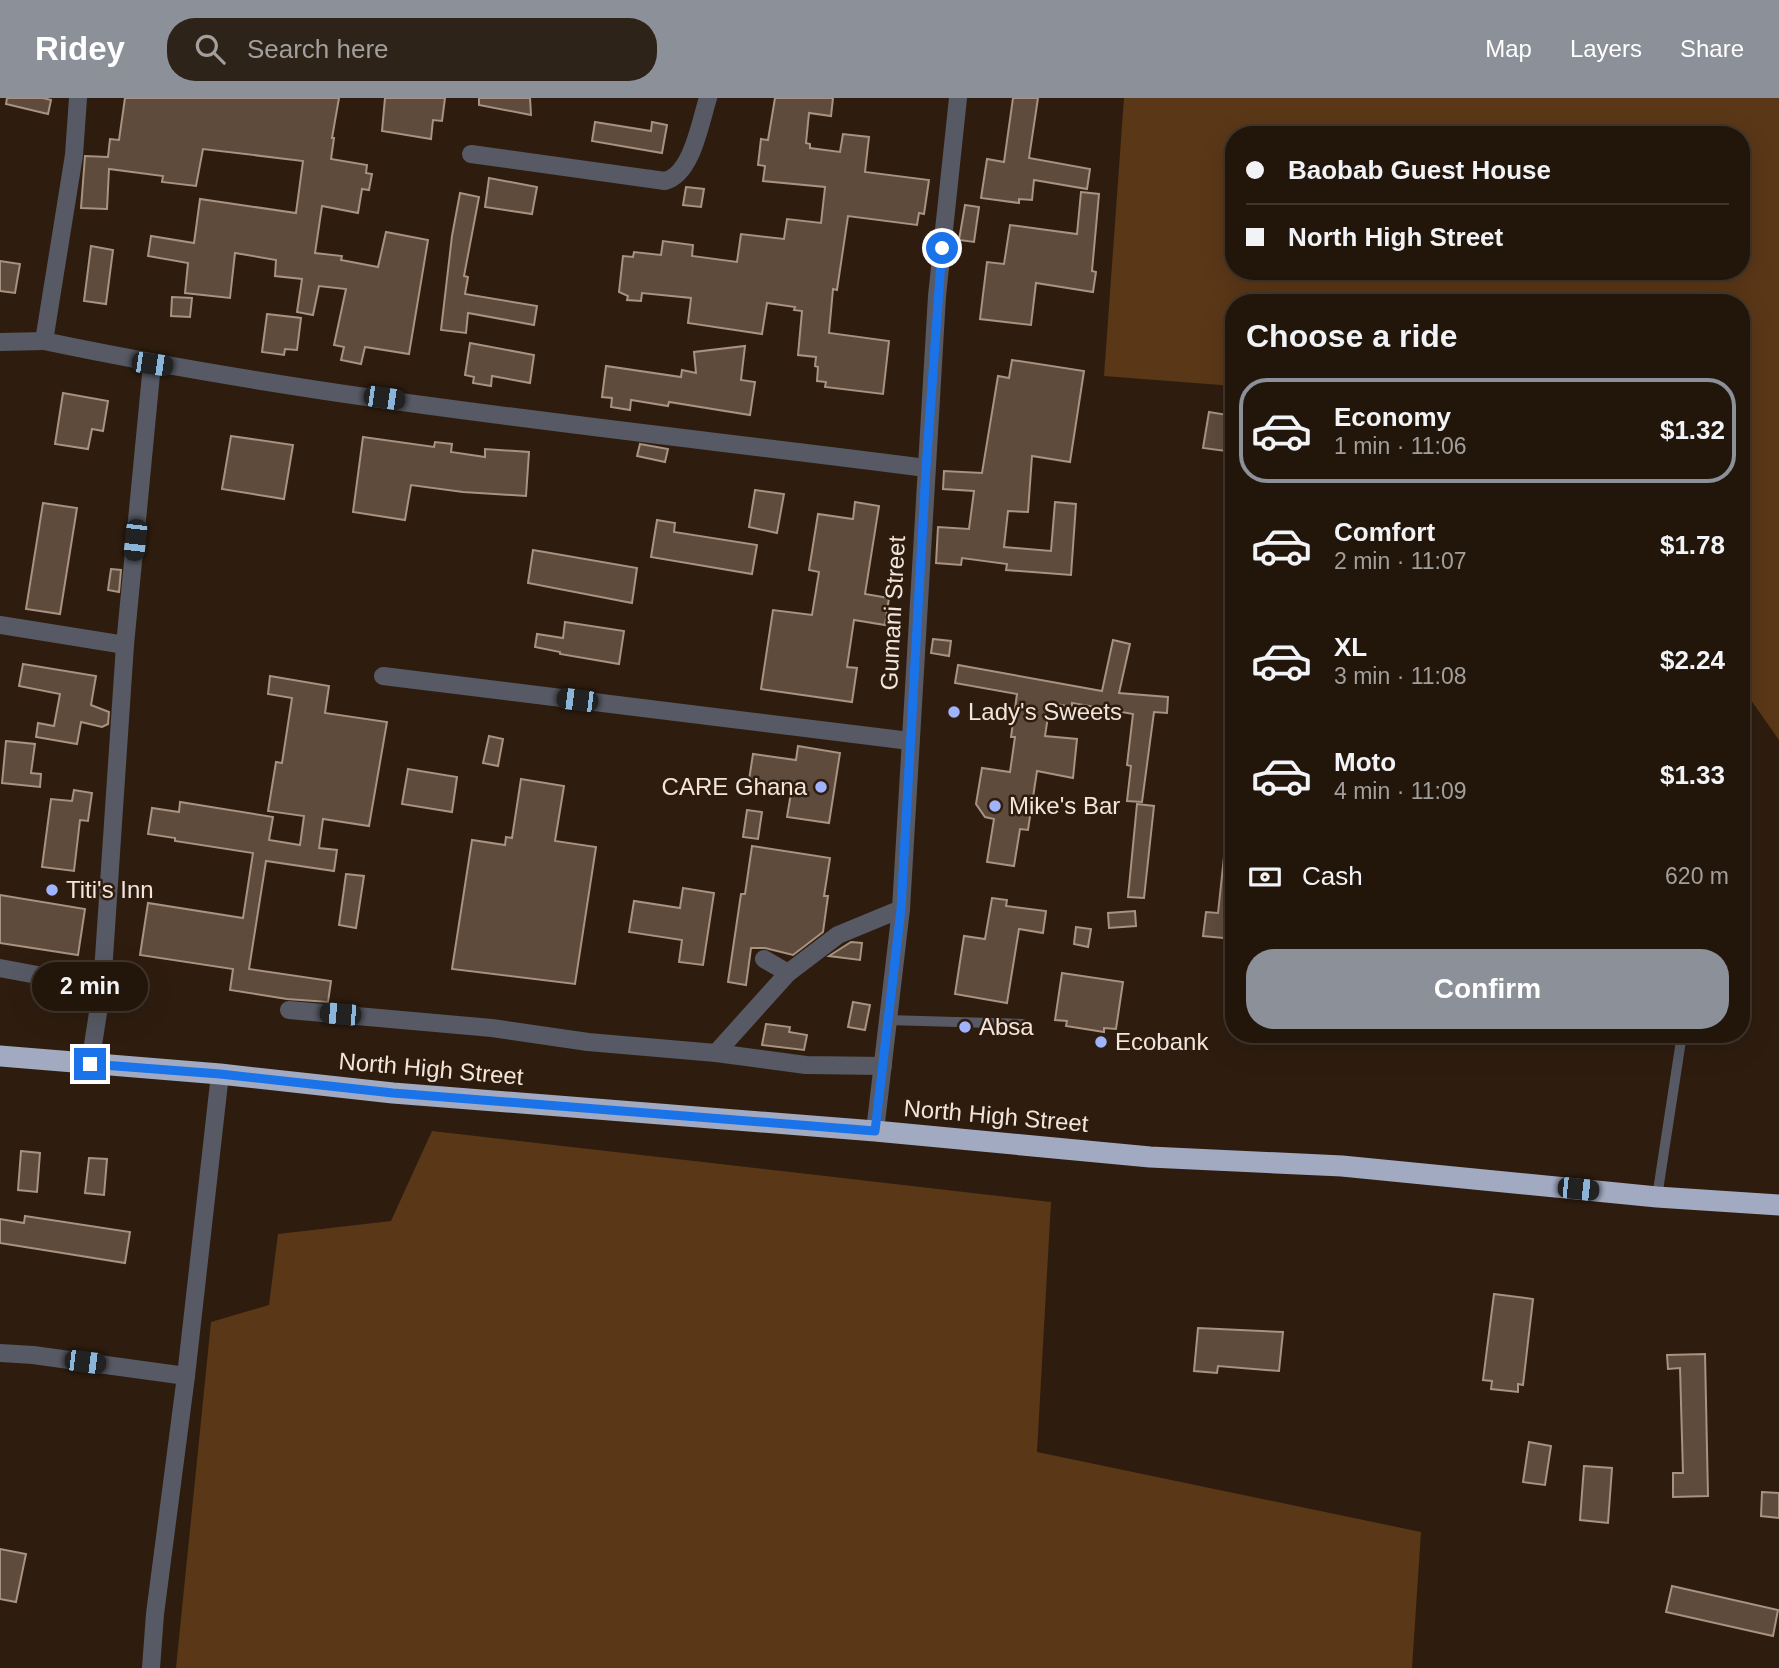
<!DOCTYPE html>
<meta charset="utf-8">
<style>
:root{--surface:#22160b;--page:#2e2319;--text:#f1f3f6;--muted:#a29f9d;--line:#3f352c;--accent:#8c9099}
body{margin:0;font-family:Helvetica,sans-serif;background:var(--page);color:var(--text);height:100vh;display:flex;flex-direction:column;font-size:26px;white-space:nowrap}
*{box-sizing:border-box;margin:0}
p{font-size:23px;color:var(--muted)}
.icon{flex:none;width:38px;height:38px;fill:none;stroke:currentColor;stroke-width:2;stroke-linecap:round;stroke-linejoin:round}
.map{position:relative;flex:1;overflow:hidden}
.side{position:absolute;left:1225px;top:196px;width:525px;height:749px;display:flex;flex-direction:column;background:var(--surface);border-radius:28px;box-shadow:0 7px 28px #0002,0 0 0 2px var(--line)}
.side>*{flex:none}
.top-card{position:absolute;left:1225px;top:28px;width:525px;height:154px;border-radius:28px;box-shadow:0 7px 28px #0002,0 0 0 2px var(--line);display:grid;align-content:center;height:154px;padding:0 21px;background:var(--surface)}
.end{position:absolute;width:32px;height:32px;margin:-16px;border:9px solid #1a73e8;background:#fff;box-shadow:0 0 0 4px #fff}
.from{border-radius:50%}
.bubble{position:absolute;height:49px;border-radius:24px;background:var(--surface);box-shadow:0 7px 28px #0002,0 0 0 2px var(--line);font-size:23px;font-weight:600;line-height:49px;text-align:center}
.car{position:absolute;width:21px;height:42px;margin:-21px -10px;border-radius:9px;box-shadow:0 0 5px 2px #0007;background:linear-gradient(#222 24%,#8ab4d8 0 40%,#222 0 76%,#8ab4d8 0 86%,#222 0)}
.top-card b{display:flex;align-items:center;gap:24px;height:66px;font-size:26px}
.top-card b+b{border-top:2px solid var(--line)}
.top-card i{width:18px;height:18px;background:var(--text)}
ul{padding:0;list-style:none}
li{display:flex;align-items:center;gap:21px;height:105px;margin:0 14px 10px;padding:0 7px;border:4px solid transparent;border-radius:28px}
li div{flex:1}
li b{display:block;font-size:26px}
li em{font-style:normal;font-weight:600}
li.on{border-color:var(--accent)}
li>.icon{width:63px;height:63px;stroke-width:1.5}
h2{padding:0 21px;font-size:32px;line-height:84px}
.pay{display:flex;align-items:center;gap:18px;height:77px;padding:0 21px;font-size:26px}
.pay p{margin-inline-start:auto}
.button{display:flex;gap:14px;margin-top:auto;padding:14px 21px}
.button a{flex:1;height:80px;border-radius:28px;background:var(--accent);color:#fff;font-size:28px;font-weight:600;line-height:80px;text-align:center}
header{display:flex;align-items:center;gap:42px;box-sizing:border-box;height:98px;padding:0 35px;background:var(--accent);color:#fff}
header strong{font-size:33px}
nav{display:flex;gap:38px;margin-inline-start:auto;font-size:24px}
.search{width:490px;height:63px;background:var(--page);display:flex;align-items:center;gap:18px;box-sizing:border-box;padding:0 24px;border-radius:28px;color:var(--muted);font-size:26px}
.map>svg:first-child{display:block}
.green{fill:#5a3717;fill-rule:evenodd}
.building{fill:#5e4b3c;stroke:#a89281;stroke-width:2}
.lines{fill:none;stroke-linecap:round;stroke-linejoin:round}
.lane{stroke:#575a64;stroke-width:10}
.street{stroke:#575a64;stroke-width:18}
.highway{stroke:#a2aac2;stroke-width:21}
.route{stroke:#1a73e8;stroke-width:9}
.poi-dot{fill:#a0b3fd;stroke:#2e1d0f;stroke-width:2.5}
.labels{text-anchor:middle;stroke-width:5;stroke-linejoin:round;paint-order:stroke}
.street-label{font-size:24px;fill:#f1e5dc;stroke:#2e1d0f}
.poi-label{font-size:24px;fill:#f1e5dc;stroke:#2e1d0f;text-anchor:start}
</style>
<header>
<strong>Ridey</strong>
<div class="search"><svg class="icon" aria-label="search" viewBox="0 0 24 24"><circle cx="10" cy="10" r="6"/><path d="M15 15l6 6"/></svg>Search here</div>
<nav><a>Map</a><a>Layers</a><a>Share</a></nav>
</header>
<div class="map">
<svg width="1779" height="1570" viewBox="0 0 1779 1570">
<rect width="100%" height="100%" fill="#2e1d0f"/>
<g class="green">
<path d="M1124,0H1779V642L1741,588V205H1234V288L1104,278ZM1234,37H1741V173H1234Z"/>
<polygon points="432,1033 1051,1104 1037,1354 1421,1434 1412,1570 176,1570 211,1224 269,1207 278,1136 391,1123"/>
</g>
<g class="building">
<polygon points="7,0 43,0 51,2 48,16 6,6"/>
<polygon points="125,0 339,0 332,40 334,40 331,61 367,67 366,75 372,76 369,92 362,91 358,115 322,108 315,155 342,158 341,162 378,169 386,134 428,142 409,256 365,249 361,266 341,262 344,249 334,247 346,191 319,188 313,217 297,214 302,181 275,178 276,162 235,155 230,200 185,195 188,165 148,158 151,138 194,145 200,101 296,115 303,63 203,51 196,88 162,84 163,78 109,71 107,111 81,110 85,58 108,59 110,41 119,42"/>
<polygon points="385,0 445,0 442,23 433,22 431,41 382,33"/>
<polygon points="479,0 530,0 531,17 479,7"/>
<polygon points="775,0 833,0 831,18 809,15 806,45 810,46 810,50 840,54 843,36 869,39 865,74 929,82 924,116 919,115 917,127 848,118 837,192 833,191 829,235 889,243 883,296 825,289 826,284 817,283 818,269 815,268 816,259 798,257 802,213 794,212 795,209 767,205 762,236 688,225 691,200 642,195 641,203 627,202 628,198 619,194 623,158 633,159 634,154 661,157 663,143 693,147 692,158 737,164 741,136 784,141 787,121 821,125 825,89 763,83 765,68 758,67 761,41 768,42"/>
<polygon points="1013,0 1038,0 1029,60 1090,71 1087,91 1034,82 1032,102 1019,101 1019,105 981,100 987,61 1004,64"/>
<polygon points="595,24 651,33 652,24 667,27 662,55 592,43"/>
<polygon points="489,80 537,89 532,116 485,109"/>
<polygon points="686,89 704,91 701,109 683,107"/>
<polygon points="1081,94 1099,96 1092,173 1096,174 1093,194 1036,185 1031,227 980,221 987,164 1004,166 1010,127 1077,136"/>
<polygon points="460,95 479,99 464,178 468,179 465,196 537,208 534,227 468,215 466,235 441,232 452,138"/>
<polygon points="965,107 979,109 974,144 959,142"/>
<polygon points="91,148 113,152 106,206 84,203"/>
<polygon points="0,163 20,166 15,195 0,193"/>
<polygon points="172,199 192,200 190,219 171,218"/>
<polygon points="267,216 301,220 297,252 285,251 284,257 262,254"/>
<polygon points="470,245 534,257 530,285 492,278 491,288 473,285 474,279 465,277"/>
<polygon points="745,248 741,282 755,284 750,317 669,304 668,308 631,302 630,312 611,309 612,300 602,299 606,268 681,279 682,272 696,275 694,254"/>
<polygon points="1012,262 1084,273 1070,364 1032,358 1028,414 1008,413 1004,449 1051,453 1055,404 1076,406 1071,477 1006,472 1007,466 962,460 961,467 936,465 938,429 969,431 974,393 943,391 944,373 982,375 998,278 1009,280"/>
<polygon points="63,295 108,303 103,333 92,331 88,351 55,346"/>
<polygon points="1209,314 1234,318 1234,354 1203,350"/>
<polygon points="231,338 293,347 284,401 222,391"/>
<polygon points="363,339 434,349 435,344 452,346 451,354 485,359 485,351 529,354 526,398 463,394 411,387 405,422 353,414"/>
<polygon points="640,346 668,351 665,364 637,358"/>
<polygon points="755,392 784,396 777,435 749,429"/>
<polygon points="855,404 879,408 865,496 889,500 885,527 854,522 847,569 857,570 852,604 761,591 773,512 812,517 819,474 809,472 818,416 853,421"/>
<polygon points="43,405 77,410 60,516 26,511"/>
<polygon points="657,422 675,425 674,434 757,447 752,476 651,459"/>
<polygon points="533,452 637,470 632,505 528,485"/>
<polygon points="111,471 121,472 119,494 108,492"/>
<polygon points="565,524 624,533 619,566 560,556 560,554 535,549 537,536 563,540"/>
<polygon points="933,541 951,543 949,558 931,555"/>
<polygon points="1113,542 1130,546 1119,595 1168,599 1167,615 1154,614 1142,704 1127,703 1131,668 1127,667 1133,616 1072,605 1072,609 1050,605 1045,638 1077,641 1073,680 1037,673 1028,732 1020,731 1014,768 987,764 994,721 985,719 976,706 982,670 1010,674 1015,639 1011,639 1017,596 955,585 958,567 1102,593"/>
<polygon points="23,566 96,578 91,607 109,614 108,626 102,629 81,624 77,646 36,639 38,625 54,628 60,596 19,588"/>
<polygon points="270,578 329,588 325,615 387,624 369,728 323,721 319,750 337,752 334,773 266,763 249,871 331,883 328,904 287,901 230,892 233,871 140,857 148,805 243,820 253,755 175,743 175,740 148,736 152,710 179,714 180,704 273,719 269,742 300,747 304,718 268,713 276,664 282,665 292,600 268,596"/>
<polygon points="489,638 503,641 498,668 483,665"/>
<polygon points="6,643 35,646 31,675 41,676 40,689 2,685"/>
<polygon points="798,648 840,655 829,725 787,719 792,689 749,682 753,656 796,662"/>
<polygon points="408,671 457,679 452,714 402,706"/>
<polygon points="521,681 564,688 555,743 596,749 575,886 452,871 472,742 505,747 506,739 512,740"/>
<polygon points="74,692 92,695 88,723 80,722 74,773 42,769 51,701 72,703"/>
<polygon points="1137,706 1154,708 1144,800 1128,799"/>
<polygon points="747,712 762,714 758,741 743,739"/>
<polygon points="752,748 830,760 824,798 828,798 823,834 793,857 765,850 751,850 746,887 728,884 741,796 745,796"/>
<polygon points="1224,759 1234,759 1234,841 1203,838 1206,814 1218,815"/>
<polygon points="346,776 364,778 356,830 339,827"/>
<polygon points="683,790 714,795 703,867 679,864 682,842 629,834 634,803 680,810"/>
<polygon points="0,797 85,811 78,857 0,845"/>
<polygon points="992,800 1007,802 1006,808 1046,813 1043,835 1019,831 1007,905 955,896 964,838 985,841"/>
<polygon points="1135,813 1136,828 1109,830 1108,815"/>
<polygon points="1076,829 1091,831 1088,849 1074,846"/>
<polygon points="851,844 862,845 860,862 829,858"/>
<polygon points="1062,875 1123,884 1116,931 1104,930 1104,934 1066,928 1067,923 1055,922"/>
<polygon points="853,904 870,907 865,932 848,929"/>
<polygon points="766,926 790,929 789,934 807,937 804,952 762,947"/>
<polygon points="21,1053 40,1055 37,1094 18,1092"/>
<polygon points="89,1060 107,1061 104,1097 85,1095"/>
<polygon points="25,1118 130,1134 125,1165 0,1145 0,1121 24,1125"/>
<polygon points="1494,1196 1533,1201 1523,1287 1518,1286 1518,1294 1491,1291 1492,1283 1483,1282"/>
<polygon points="1198,1230 1283,1234 1279,1273 1218,1268 1217,1275 1194,1273"/>
<polygon points="1705,1256 1708,1398 1673,1399 1673,1375 1683,1375 1680,1270 1668,1271 1667,1257"/>
<polygon points="1529,1344 1551,1348 1545,1387 1523,1384"/>
<polygon points="1584,1368 1612,1370 1608,1425 1580,1422"/>
<polygon points="1762,1394 1779,1395 1779,1420 1761,1418"/>
<polygon points="0,1451 26,1456 16,1504 0,1501"/>
<polygon points="1672,1488 1778,1512 1773,1538 1666,1514"/>
</g>
<g class="lines">
<g class="lane">
<polyline points="887,922 1023,926"/>
<polyline points="1657,1099 1682,936"/>
</g>
<g class="street">
<path d="M78,0L74,57L44,243C334,304 632,332 926,370"/>
<path d="M471,56L665,83C692,76 700,25 708,0"/>
<polyline points="0,244 44,243"/>
<polyline points="0,527 125,547"/>
<polyline points="383,578 910,643"/>
<polyline points="764,861 788,875"/>
<polyline points="0,870 102,889"/>
<polyline points="289,912 492,930 588,944 716,955 788,875 838,837 901,811"/>
<polyline points="716,955 806,967 883,968"/>
<polyline points="90,966 102,889 125,547 152,266"/>
<polyline points="875,1033 901,811 937,198 958,0"/>
<polyline points="0,1255 33,1257 186,1278"/>
<polyline points="151,1570 155,1516 186,1278 220,976"/>
</g>
<polyline class="highway" points="0,958 220,976 393,995 875,1033 1150,1059 1342,1068 1657,1099 1779,1107"/>
</g>
<g class="lines">
<polyline class="route" points="90,966 220,976 393,995 875,1033 901,811 926,370 942,150"/>
</g>
<g class="poi-dot">
<circle cx="954" cy="614" r="7"/>
<circle cx="821" cy="689" r="7"/>
<circle cx="995" cy="708" r="7"/>
<circle cx="52" cy="792" r="7"/>
<circle cx="965" cy="929" r="7"/>
<circle cx="1101" cy="944" r="7"/>
</g>
<g class="labels">
<g class="street-label">
<text transform="translate(893 515) rotate(-87)" y="8">Gumani Street</text>
<text transform="translate(431 971) rotate(5)" y="8">North High Street</text>
<text transform="translate(996 1018) rotate(5)" y="8">North High Street</text>
</g>
<g class="poi-label">
<text x="968" y="622">Lady's Sweets</text>
<text x="807" y="697" text-anchor="end">CARE Ghana</text>
<text x="1009" y="716">Mike's Bar</text>
<text x="66" y="800">Titi's Inn</text>
<text x="979" y="937">Absa</text>
<text x="1115" y="952">Ecobank</text>
</g>
</g>
</svg>
<i class="end from" style="left:942px;top:150px"></i>
<i class="end" style="left:90px;top:966px"></i>
<div class="bubble" style="left:32px;top:864px;width:116px">2 min</div>
<i class="car" style="left:152px;top:266px;rotate:98deg"></i>
<i class="car" style="left:384px;top:300px;rotate:98deg"></i>
<i class="car" style="left:135px;top:442px;rotate:186deg"></i>
<i class="car" style="left:577px;top:602px;rotate:277deg"></i>
<i class="car" style="left:340px;top:916px;rotate:275deg"></i>
<i class="car" style="left:1578px;top:1091px;rotate:96deg"></i>
<i class="car" style="left:85px;top:1264px;rotate:97deg"></i>
<div class="top-card">
<b><i class="from"></i>Baobab Guest House</b>
<b><i></i>North High Street</b>
</div>
<section class="side">
<h2>Choose a ride</h2>
<ul>
<li class="on"><svg class="icon" aria-label="car" viewBox="0 0 24 24"><path d="M5 17H2v-5l4-1 3-4h7l3 4 3 1v5h-3M9 17h6M6 11h13"/><circle cx="7" cy="17" r="2"/><circle cx="17" cy="17" r="2"/></svg><div><b>Economy</b><p>1 min · 11:06</p></div><em>$1.32</em></li>
<li><svg class="icon" aria-label="car" viewBox="0 0 24 24"><path d="M5 17H2v-5l4-1 3-4h7l3 4 3 1v5h-3M9 17h6M6 11h13"/><circle cx="7" cy="17" r="2"/><circle cx="17" cy="17" r="2"/></svg><div><b>Comfort</b><p>2 min · 11:07</p></div><em>$1.78</em></li>
<li><svg class="icon" aria-label="car" viewBox="0 0 24 24"><path d="M5 17H2v-5l4-1 3-4h7l3 4 3 1v5h-3M9 17h6M6 11h13"/><circle cx="7" cy="17" r="2"/><circle cx="17" cy="17" r="2"/></svg><div><b>XL</b><p>3 min · 11:08</p></div><em>$2.24</em></li>
<li><svg class="icon" aria-label="car" viewBox="0 0 24 24"><path d="M5 17H2v-5l4-1 3-4h7l3 4 3 1v5h-3M9 17h6M6 11h13"/><circle cx="7" cy="17" r="2"/><circle cx="17" cy="17" r="2"/></svg><div><b>Moto</b><p>4 min · 11:09</p></div><em>$1.33</em></li>
</ul>
<div class="pay"><svg class="icon" aria-label="cash" viewBox="0 0 24 24"><path d="M3 7h18v10H3z"/><circle cx="12" cy="12" r="2"/></svg>Cash<p>620 m</p></div>
<div class="button"><a>Confirm</a></div>
</section>
</div>
